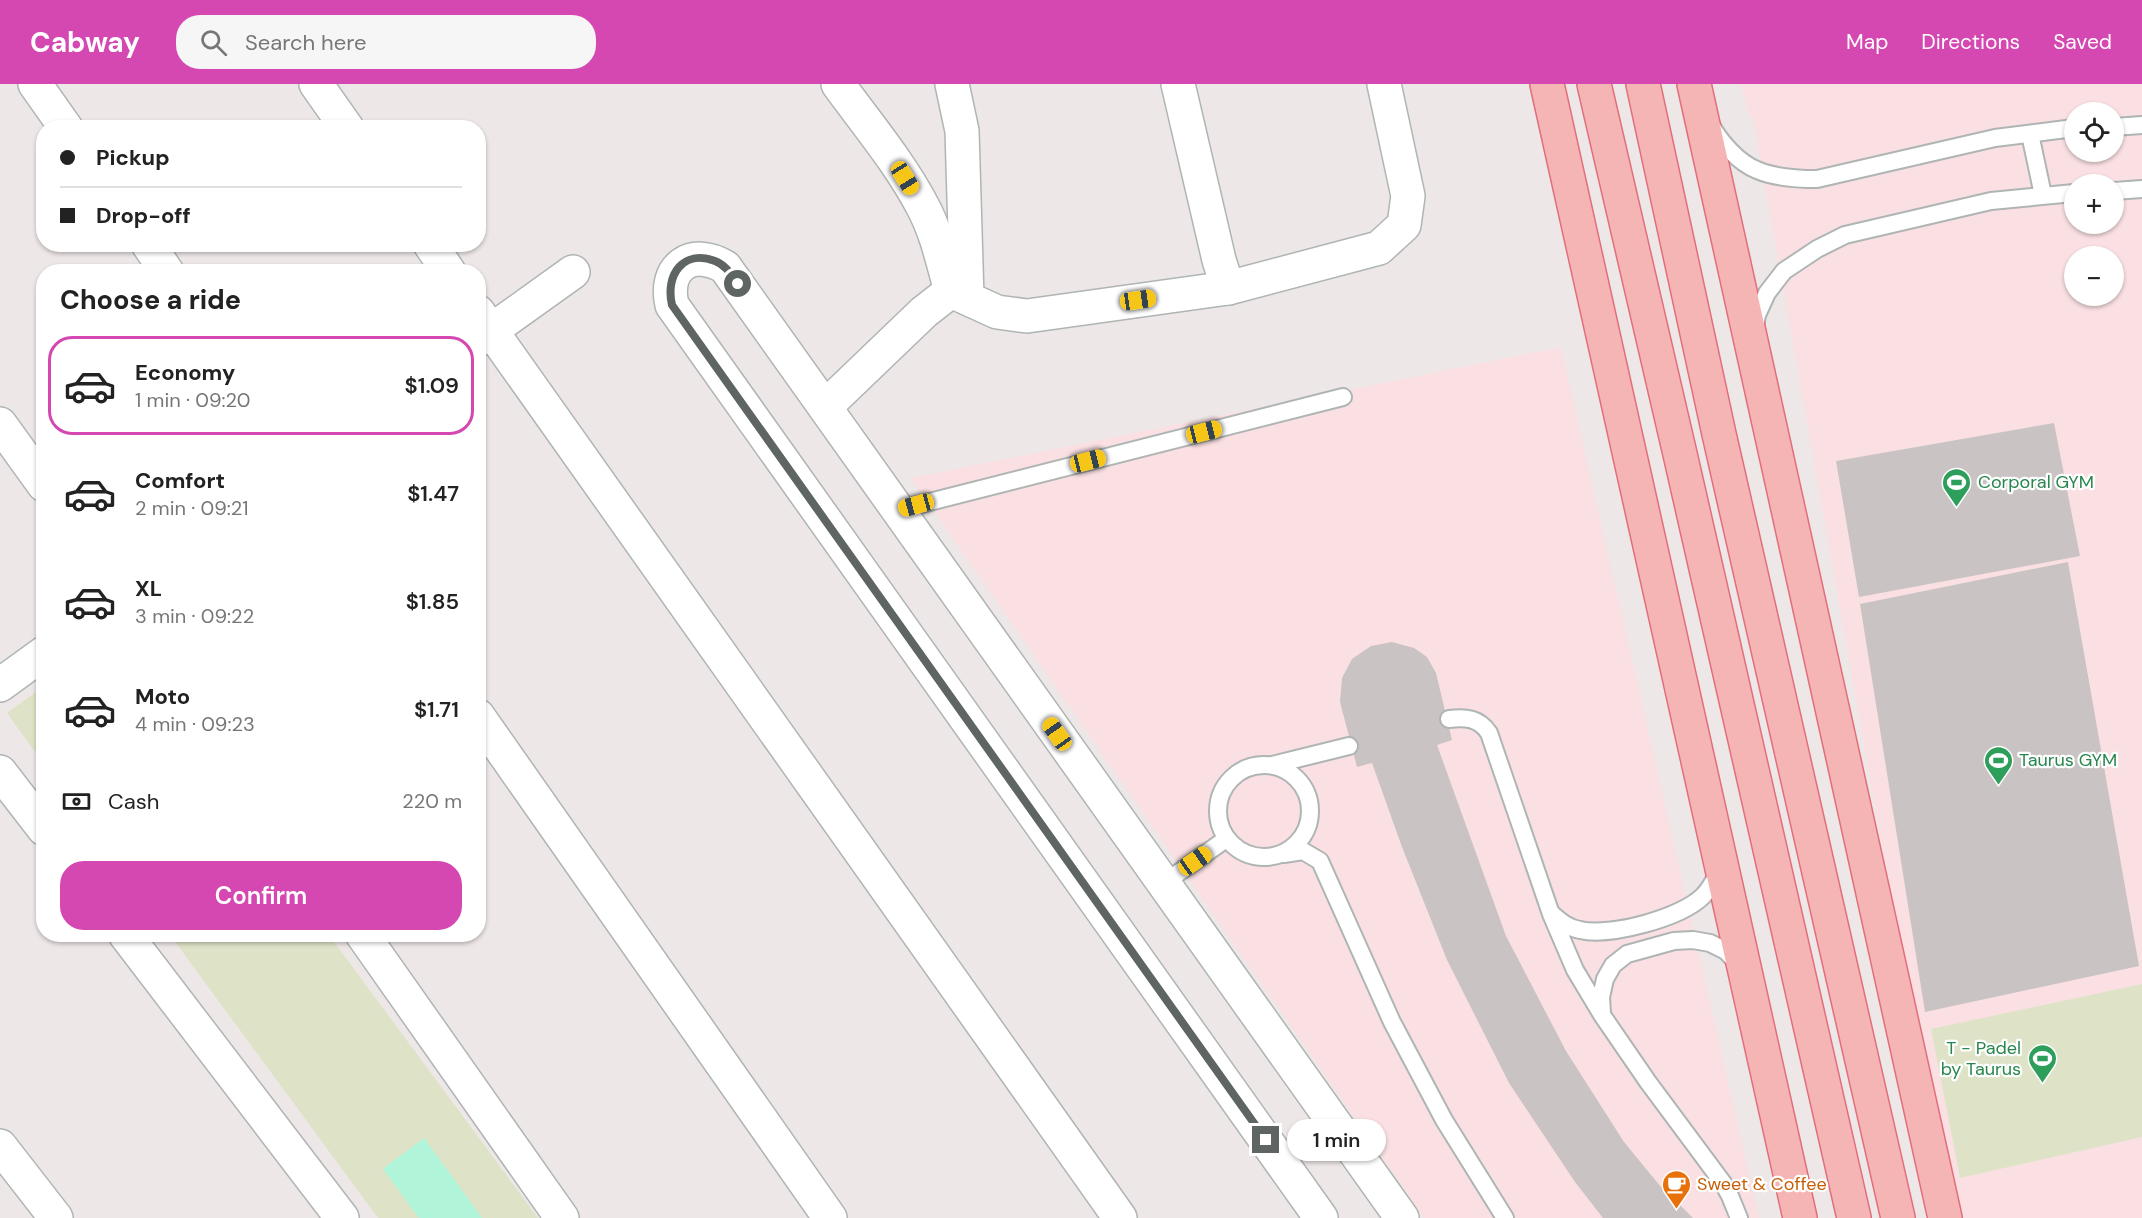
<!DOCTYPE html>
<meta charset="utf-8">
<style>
:root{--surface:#fff;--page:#f6f6f6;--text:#222;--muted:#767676;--line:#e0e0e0;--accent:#d547b1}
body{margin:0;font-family:"DM Sans",sans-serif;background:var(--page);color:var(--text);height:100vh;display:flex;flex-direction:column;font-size:22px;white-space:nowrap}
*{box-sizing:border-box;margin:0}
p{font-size:20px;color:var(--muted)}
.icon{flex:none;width:33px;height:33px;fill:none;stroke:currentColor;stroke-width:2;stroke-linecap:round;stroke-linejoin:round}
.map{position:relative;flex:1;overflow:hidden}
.panel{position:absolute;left:36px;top:180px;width:450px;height:678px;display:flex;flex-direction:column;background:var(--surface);border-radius:24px;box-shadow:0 2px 4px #0004}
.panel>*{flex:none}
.hud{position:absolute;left:36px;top:36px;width:450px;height:132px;border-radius:24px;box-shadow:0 2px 4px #0004;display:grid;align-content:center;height:132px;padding:0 24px;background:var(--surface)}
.tools{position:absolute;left:2064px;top:18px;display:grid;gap:12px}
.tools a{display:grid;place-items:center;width:60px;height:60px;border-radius:50%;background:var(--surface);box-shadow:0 2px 4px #0004;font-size:30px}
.end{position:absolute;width:27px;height:27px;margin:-14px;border:8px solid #5e6563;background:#fff;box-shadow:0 0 0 3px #fff}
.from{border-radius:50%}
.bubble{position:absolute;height:42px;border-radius:21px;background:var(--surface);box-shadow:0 2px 4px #0004;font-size:20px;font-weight:600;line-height:42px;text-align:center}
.car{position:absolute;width:18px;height:36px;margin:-18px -9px;border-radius:8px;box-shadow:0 0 4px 2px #0007;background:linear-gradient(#f5c518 24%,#345 0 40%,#f5c518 0 76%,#345 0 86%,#f5c518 0)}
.hud b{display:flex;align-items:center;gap:21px;height:57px;font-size:22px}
.hud b+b{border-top:2px solid var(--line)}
.hud i{width:15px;height:15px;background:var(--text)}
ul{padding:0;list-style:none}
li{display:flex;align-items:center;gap:18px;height:99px;margin:0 12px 9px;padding:0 12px;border:3px solid transparent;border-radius:24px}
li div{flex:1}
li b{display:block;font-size:22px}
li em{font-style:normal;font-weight:600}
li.current{border-color:var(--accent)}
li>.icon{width:54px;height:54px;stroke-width:1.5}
h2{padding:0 24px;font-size:27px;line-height:72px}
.pay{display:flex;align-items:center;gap:15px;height:66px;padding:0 24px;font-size:22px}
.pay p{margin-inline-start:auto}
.primary-button{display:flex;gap:12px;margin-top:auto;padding:12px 24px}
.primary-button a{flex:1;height:69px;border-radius:24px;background:var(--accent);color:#fff;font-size:24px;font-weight:600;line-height:69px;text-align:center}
header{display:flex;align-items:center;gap:36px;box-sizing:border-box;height:84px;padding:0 30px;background:var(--accent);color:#fff}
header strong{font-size:28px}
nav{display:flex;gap:33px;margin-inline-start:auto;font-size:21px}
.search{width:420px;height:54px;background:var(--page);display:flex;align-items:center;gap:15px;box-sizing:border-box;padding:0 21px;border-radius:24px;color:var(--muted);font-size:22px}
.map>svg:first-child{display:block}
.commercial{fill:#fae0e2;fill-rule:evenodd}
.green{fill:#dee3c7}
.water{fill:#b0f5da}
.building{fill:#cac3c4}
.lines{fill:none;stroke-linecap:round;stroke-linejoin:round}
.lane-casing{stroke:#afb5b4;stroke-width:20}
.street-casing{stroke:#afb5b4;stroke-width:36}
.primary-casing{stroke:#e16e7a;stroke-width:36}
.lane{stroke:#fff;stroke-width:16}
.street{stroke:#fff;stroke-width:33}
.primary{stroke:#f6b5b5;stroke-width:33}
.route{stroke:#5e6563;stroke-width:8}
.labels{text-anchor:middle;stroke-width:4.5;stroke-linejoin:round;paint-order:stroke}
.leisure-label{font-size:18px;fill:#27864d;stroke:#fff;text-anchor:start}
.food-label{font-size:18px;fill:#c56008;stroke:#fff;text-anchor:start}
</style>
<header>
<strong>Cabway</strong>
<div class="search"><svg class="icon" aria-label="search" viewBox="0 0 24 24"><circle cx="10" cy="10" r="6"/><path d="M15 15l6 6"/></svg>Search here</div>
<nav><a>Map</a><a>Directions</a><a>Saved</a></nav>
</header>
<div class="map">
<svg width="2142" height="1134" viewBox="0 0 2142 1134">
<rect width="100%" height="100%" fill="#eee7e7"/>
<g class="commercial">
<path d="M1741,0H2142V1134H1948L1753,35L1748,29ZM2074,28H2114V68H2074ZM2074,100H2114V140H2074ZM2074,172H2114V212H2074Z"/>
<polygon points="1561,263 1759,1134 1424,1134 911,394"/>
</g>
<g class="green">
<polygon points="43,603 43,679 7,629"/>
<polygon points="170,851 329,851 538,1134 378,1134"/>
<polygon points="2142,900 2142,1053 1960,1094 1931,945"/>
</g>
<polygon class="water" points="424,1054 482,1134 419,1134 383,1085"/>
<g class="building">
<polygon points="2054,339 2080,472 1859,513 1836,377"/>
<polygon points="2068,478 2139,882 1925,928 1860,520"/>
<polygon points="1392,558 1414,564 1427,573 1436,589 1452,656 1437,661 1506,852 1566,967 1624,1058 1675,1120 1677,1118 1693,1134 1603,1134 1575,1098 1509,999 1447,876 1402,763 1372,679 1357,683 1340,618 1342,594 1352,575 1371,562"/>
</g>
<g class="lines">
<defs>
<g id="lane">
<path d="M1711,41C1720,58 1739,79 1757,86C1773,93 1799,95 1817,95L1995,54L2074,44"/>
<polyline points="2114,43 2142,41"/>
<polyline points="2030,50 2043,111"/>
<polyline points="2114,107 2142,105"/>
<polyline points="1755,244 1757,231 1767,209 1784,187 1817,165 1845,151 1991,117 2074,109"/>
<polyline points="898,426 1343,313"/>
<path d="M1449,635C1466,633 1479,634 1489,649L1551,830L1575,886L1602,931L1648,998L1723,1099L1730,1112L1739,1134"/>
<circle cx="1264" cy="727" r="46"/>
<polyline points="1272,681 1349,662"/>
<polyline points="1284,770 1303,767 1320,777 1392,938 1444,1036 1505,1134"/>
<polyline points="1164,799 1226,755"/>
<path d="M1552,830C1561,838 1568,844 1580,846C1610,853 1681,834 1703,812C1711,804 1715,795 1720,785"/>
<polyline points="1602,930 1601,913 1605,895 1613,881 1627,870 1674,857 1693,856 1710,859 1726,867 1738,880"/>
</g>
<g id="street">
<polyline points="35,0 66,44"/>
<polyline points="316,0 347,44"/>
<path d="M838,0C867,40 900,79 923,123C937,149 943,179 951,207"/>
<polyline points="952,0 962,47 967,214"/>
<polyline points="1178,0 1219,176 1228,204"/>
<polyline points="148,160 167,188"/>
<polyline points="430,160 449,188"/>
<polyline points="478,228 1120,1134"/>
<polyline points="478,256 573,188"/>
<polyline points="825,323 924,228 951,207 997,228 1027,232 1228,204 1379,164 1404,141 1408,112 1384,0"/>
<polyline points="0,340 44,401"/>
<polyline points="0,601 44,569"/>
<polyline points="478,632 830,1134"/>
<polyline points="0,688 44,745"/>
<polyline points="125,850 342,1134"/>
<polyline points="362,850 562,1134"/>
<polyline points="0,1062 56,1134"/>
<path d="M1321,1134L672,221C663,183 692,163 725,183L1402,1134"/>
</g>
<g id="primary">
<polyline points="1547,0 1800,1134"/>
<polyline points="1594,0 1680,370 1854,1134"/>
<polyline points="1643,0 1719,350 1898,1134"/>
<polyline points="1694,0 1945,1134"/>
</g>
</defs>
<use href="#lane" class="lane-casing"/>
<use href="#street" class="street-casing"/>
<use href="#primary" class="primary-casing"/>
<use href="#lane" class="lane"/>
<use href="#street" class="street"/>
<use href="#primary" class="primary"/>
</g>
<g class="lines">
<path class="route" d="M738,200C732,192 726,181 715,177C683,165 665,191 672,221L1266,1056"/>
</g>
<defs>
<symbol id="stadium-pin" viewBox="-11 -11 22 30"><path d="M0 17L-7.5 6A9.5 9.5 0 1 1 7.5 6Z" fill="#2e9e5b" stroke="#fff"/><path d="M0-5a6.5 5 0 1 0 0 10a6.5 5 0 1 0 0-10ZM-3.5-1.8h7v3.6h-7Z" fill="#fff"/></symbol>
<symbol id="cafe-pin" viewBox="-11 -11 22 30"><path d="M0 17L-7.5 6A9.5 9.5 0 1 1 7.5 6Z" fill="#e8710a" stroke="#fff"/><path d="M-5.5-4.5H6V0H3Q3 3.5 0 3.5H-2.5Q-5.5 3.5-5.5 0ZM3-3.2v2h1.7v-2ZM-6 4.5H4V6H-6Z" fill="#fff"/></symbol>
</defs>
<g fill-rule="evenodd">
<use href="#stadium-pin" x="1940" y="382" width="33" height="45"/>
<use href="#stadium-pin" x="1982" y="660" width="33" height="45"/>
<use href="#stadium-pin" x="2026" y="958" width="33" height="45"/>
<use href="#cafe-pin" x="1660" y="1084" width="33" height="45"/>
</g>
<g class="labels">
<g class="leisure-label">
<text x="1978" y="404">Corporal GYM</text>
<text x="2019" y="682">Taurus GYM</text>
<text x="2021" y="970" text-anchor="end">T - Padel<tspan x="2021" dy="21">by Taurus</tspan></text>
</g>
<g class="food-label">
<text x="1697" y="1106">Sweet &amp; Coffee</text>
</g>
</g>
</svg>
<div class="tools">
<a><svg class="icon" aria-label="locate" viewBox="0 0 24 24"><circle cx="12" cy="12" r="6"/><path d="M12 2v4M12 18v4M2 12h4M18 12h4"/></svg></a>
<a>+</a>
<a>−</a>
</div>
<i class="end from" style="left:738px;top:200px"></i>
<i class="end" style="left:1266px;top:1056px"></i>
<div class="bubble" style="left:1287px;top:1035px;width:99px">1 min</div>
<i class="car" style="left:905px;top:94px;rotate:148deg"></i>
<i class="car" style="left:1138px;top:216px;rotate:82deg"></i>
<i class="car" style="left:1204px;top:348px;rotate:76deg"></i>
<i class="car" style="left:1088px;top:377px;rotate:76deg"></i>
<i class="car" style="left:916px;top:421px;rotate:255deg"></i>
<i class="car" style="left:1057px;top:650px;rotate:325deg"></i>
<i class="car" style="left:1195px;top:777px;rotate:55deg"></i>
<div class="hud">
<b><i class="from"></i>Pickup</b>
<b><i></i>Drop-off</b>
</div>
<section class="panel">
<h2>Choose a ride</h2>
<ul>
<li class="current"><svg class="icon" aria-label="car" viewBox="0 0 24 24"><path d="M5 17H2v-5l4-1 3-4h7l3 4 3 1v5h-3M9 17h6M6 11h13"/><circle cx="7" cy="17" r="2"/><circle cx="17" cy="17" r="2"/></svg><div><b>Economy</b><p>1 min · 09:20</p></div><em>$1.09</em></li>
<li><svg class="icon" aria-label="car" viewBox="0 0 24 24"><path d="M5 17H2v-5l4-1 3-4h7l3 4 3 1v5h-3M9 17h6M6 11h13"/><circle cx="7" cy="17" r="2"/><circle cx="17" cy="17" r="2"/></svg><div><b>Comfort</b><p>2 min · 09:21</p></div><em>$1.47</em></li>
<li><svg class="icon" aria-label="car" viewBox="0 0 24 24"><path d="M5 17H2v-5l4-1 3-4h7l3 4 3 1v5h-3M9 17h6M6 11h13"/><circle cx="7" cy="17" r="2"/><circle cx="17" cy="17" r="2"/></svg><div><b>XL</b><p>3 min · 09:22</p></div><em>$1.85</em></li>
<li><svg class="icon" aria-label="car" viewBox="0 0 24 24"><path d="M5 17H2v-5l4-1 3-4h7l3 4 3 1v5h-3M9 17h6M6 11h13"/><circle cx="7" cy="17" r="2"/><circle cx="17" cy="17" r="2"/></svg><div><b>Moto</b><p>4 min · 09:23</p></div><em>$1.71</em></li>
</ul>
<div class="pay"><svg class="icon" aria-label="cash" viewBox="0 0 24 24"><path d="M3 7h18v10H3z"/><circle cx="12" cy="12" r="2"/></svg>Cash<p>220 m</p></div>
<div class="primary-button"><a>Confirm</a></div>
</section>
</div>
